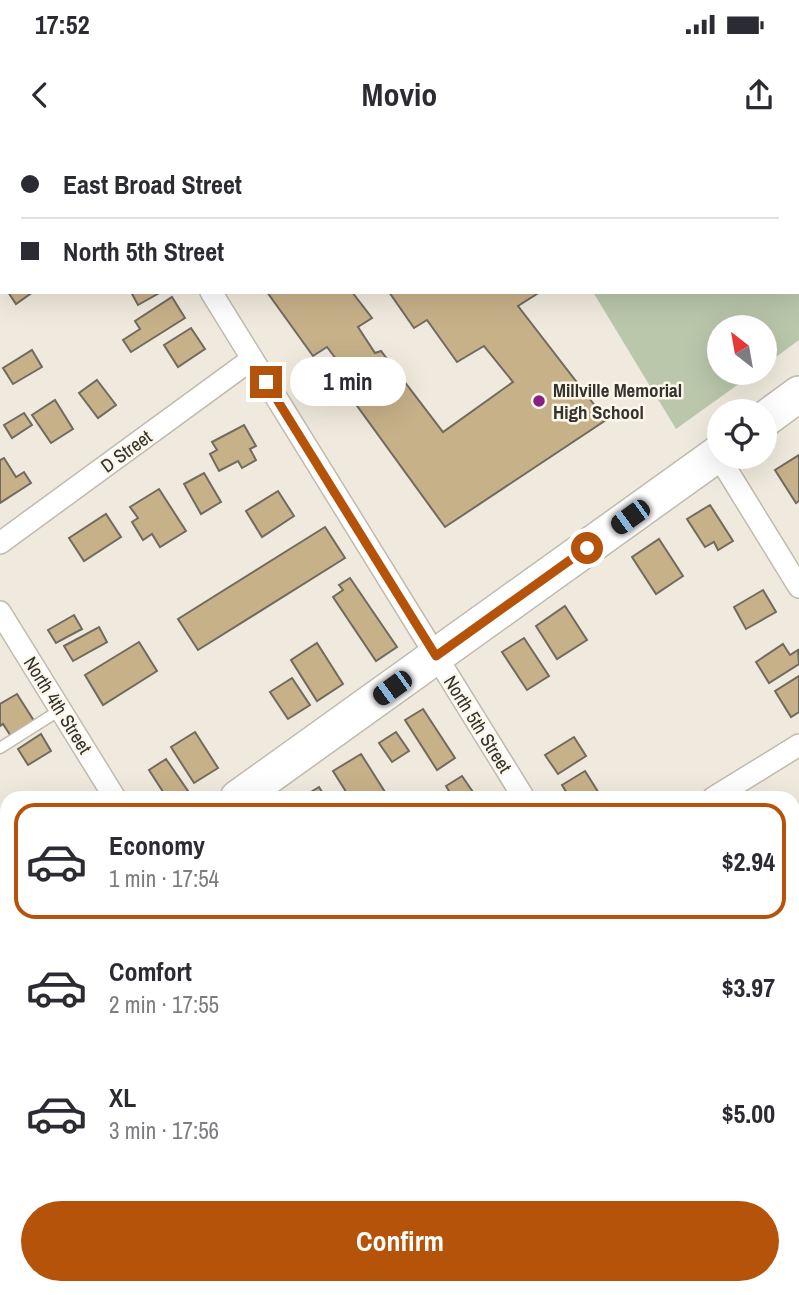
<!DOCTYPE html>
<meta charset="utf-8">
<style>
:root{--surface:#fff;--page:#f7f7f7;--text:#2b2b33;--muted:#7c7c81;--line:#e1e1e2;--accent:#b45309}
body{margin:0;font-family:"Archivo Narrow",sans-serif;background:var(--page);color:var(--text);height:100vh;display:flex;flex-direction:column;font-size:26px;white-space:nowrap}
*{box-sizing:border-box;margin:0}
p{font-size:23px;color:var(--muted)}
.icon{flex:none;width:38px;height:38px;fill:none;stroke:currentColor;stroke-width:2;stroke-linecap:round;stroke-linejoin:round}
.map{position:relative;flex:1;overflow:hidden}
.panel{position:absolute;left:0px;top:651px;width:800px;height:504px;display:flex;flex-direction:column;background:var(--surface);border-radius:21px 21px 0 0;box-shadow:0 7px 28px #0002}
.panel>*{flex:none}
.hud{position:absolute;left:0px;top:0px;width:800px;height:154px;box-shadow:0 7px 28px #0002;display:grid;align-content:center;height:154px;padding:0 21px;background:var(--surface)}
.needle{width:46px;rotate:329deg}
.fabs{position:absolute;left:707px;top:175px;display:grid;gap:14px}
.fabs a{display:grid;place-items:center;width:70px;height:70px;border-radius:50%;background:var(--surface);box-shadow:0 7px 28px #0002;font-size:35px}
.end{position:absolute;width:32px;height:32px;margin:-16px;border:9px solid #b45309;background:#fff;box-shadow:0 0 0 4px #fff}
.from{border-radius:50%}
.bubble{position:absolute;height:49px;border-radius:24px;background:var(--surface);box-shadow:0 7px 28px #0002;font-size:23px;font-weight:700;line-height:49px;text-align:center}
.car{position:absolute;width:21px;height:42px;margin:-21px -10px;border-radius:9px;box-shadow:0 0 5px 2px #0007;background:linear-gradient(#222 24%,#8ab4d8 0 40%,#222 0 76%,#8ab4d8 0 86%,#222 0)}
.hud b{display:flex;align-items:center;gap:24px;height:66px;font-size:26px}
.hud b+b{border-top:2px solid var(--line)}
.hud i{width:18px;height:18px;background:var(--text)}
ul{padding:12px 0 0;list-style:none}
li{display:flex;align-items:center;gap:21px;height:116px;margin:0 14px 10px;padding:0 7px;border:4px solid transparent;border-radius:21px}
li div{flex:1}
li b{display:block;font-size:26px}
li em{font-style:normal;font-weight:700}
li.selected{border-color:var(--accent)}
li>.icon{width:63px;height:63px;stroke-width:1.5}
.button{display:flex;gap:14px;margin-top:auto;padding:14px 21px}
.button a{flex:1;height:80px;border-radius:42px;background:var(--accent);color:#fff;font-size:28px;font-weight:700;line-height:80px;text-align:center}
.status{display:flex;justify-content:space-between;align-items:center;height:49px;padding:0 35px;background:var(--surface);direction:ltr}
.status svg{height:19px;fill:currentColor}
header{display:flex;justify-content:space-between;align-items:center;height:91px;padding:0 21px;background:var(--surface);font-size:32px;font-weight:700}
.map>svg:first-child{display:block}
.green{fill:#bac7ab}
.building{fill:#c7b189;stroke:#706a60;stroke-width:2}
.lines{fill:none;stroke-linecap:round;stroke-linejoin:round}
.lane-casing{stroke:#c0baaf;stroke-width:13}
.street-casing{stroke:#c0baaf;stroke-width:24}
.primary-casing{stroke:#c0baaf;stroke-width:38}
.lane{stroke:#fff;stroke-width:10}
.street{stroke:#fff;stroke-width:21}
.primary{stroke:#fff;stroke-width:35}
.route{stroke:#b45309;stroke-width:9}
.poi-dot{fill:#881f85;stroke:#fdf7eb;stroke-width:2.5}
.labels{text-anchor:middle;stroke-width:5;stroke-linejoin:round;paint-order:stroke}
.poi-label{font-size:19px;font-weight:bold;fill:#34322d;stroke:#fdf7eb;text-anchor:start}
.street-label{font-size:19px;fill:#34322d;stroke:#fdf7eb}
</style>
<div class="status"><b>17:52</b><svg viewBox="0 0 49 12"><path d="M0 12V9h3v3zM5 12V6h3v6zM10 12V3h3v9zM15 12V0h3v12zM26 1h20v11H26zM47 4h2v5h-2z"/></svg></div>
<header><svg class="icon" aria-label="back" viewBox="0 0 24 24"><path d="M15 5l-7 7 7 7"/></svg>Movio<svg class="icon" aria-label="share" viewBox="0 0 24 24"><path d="M12 15V3M7 8l5-5 5 5M5 13v7h14v-7"/></svg></header>
<div class="map">
<svg width="799" height="1155" viewBox="0 0 799 1155">
<rect width="100%" height="100%" fill="#f0eade"/>
<polygon class="green" points="557,0 799,0 799,200 765,225 765,187 719,187 719,233 754,233 676,289 593,152 798,152 798,2"/>
<g class="building">
<polygon points="8,152 33,152 16,164"/>
<polygon points="131,152 161,152 138,165"/>
<polygon points="267,152 352,152 372,178 358,187 375,213 381,211 443,292 513,242 484,206 457,222 427,180 414,188 389,152 540,152 518,166 606,280 445,387 339,241 348,235 327,207 313,216"/>
<polygon points="172,157 185,178 131,212 123,200 140,189 135,181"/>
<polygon points="191,188 205,209 178,227 164,205"/>
<polygon points="32,210 42,227 13,244 3,228"/>
<polygon points="97,240 116,265 98,278 79,253"/>
<polygon points="55,260 73,289 51,303 32,275"/>
<polygon points="24,273 32,285 12,298 4,285"/>
<polygon points="244,285 256,306 250,309 256,320 242,328 238,321 219,331 210,314 217,310 212,302"/>
<polygon points="799,315 799,361 796,363 775,330"/>
<polygon points="4,318 16,337 24,332 31,343 0,363 0,320"/>
<polygon points="204,333 221,362 201,374 184,344"/>
<polygon points="159,349 186,391 160,407 152,394 143,400 132,382 138,378 130,367"/>
<polygon points="278,351 294,376 262,397 246,371"/>
<polygon points="710,365 733,401 718,410 714,402 705,407 687,379"/>
<polygon points="106,374 121,397 84,421 69,398"/>
<polygon points="325,387 345,418 198,510 178,479"/>
<polygon points="659,399 683,436 656,454 632,417"/>
<polygon points="350,438 397,507 376,521 333,457 343,450 339,445"/>
<polygon points="763,450 776,472 746,489 734,467"/>
<polygon points="565,466 587,500 557,519 536,486"/>
<polygon points="74,475 82,489 56,503 48,490"/>
<polygon points="99,487 107,502 73,521 64,506"/>
<polygon points="524,498 549,536 527,550 502,512"/>
<polygon points="139,502 157,531 103,565 85,535"/>
<polygon points="317,503 343,544 317,561 291,520"/>
<polygon points="783,504 790,515 798,510 799,524 769,543 756,522"/>
<polygon points="799,536 799,572 791,577 775,551"/>
<polygon points="292,538 310,565 288,579 270,552"/>
<polygon points="17,554 36,584 12,598 3,584 0,586 0,564"/>
<polygon points="423,569 455,618 437,630 405,580"/>
<polygon points="195,592 218,628 194,643 171,607"/>
<polygon points="396,592 409,611 392,622 379,603"/>
<polygon points="41,594 51,611 28,625 18,609"/>
<polygon points="574,597 586,616 558,634 545,615"/>
<polygon points="361,614 385,652 376,658 368,658 366,654 360,658 350,658 333,631"/>
<polygon points="166,619 188,651 177,658 167,658 149,630"/>
<polygon points="585,631 602,658 570,658 562,645"/>
<polygon points="462,636 477,658 453,658 446,646"/>
<polygon points="319,647 326,658 301,658"/>
<polygon points="0,717 7,728 7,759 0,748"/>
<polygon points="793,827 799,837 799,875 793,879"/>
<polygon points="794,962 799,971 799,1022 794,1025"/>
<polygon points="23,1148 40,1148 45,1155 11,1155"/>
<polygon points="292,1148 322,1148 326,1155 296,1155"/>
<polygon points="755,1148 785,1148 787,1153 783,1155 746,1155"/>
</g>
<g class="lines">
<defs>
<polyline id="lane" points="0,608 60,570"/>
<g id="street">
<polyline points="117,0 118,2"/>
<polyline points="211,152 524,658"/>
<polyline points="717,314 799,447"/>
<polyline points="0,403 252,219"/>
<polyline points="0,472 115,658"/>
<polyline points="713,658 799,605"/>
<polyline points="793,920 799,916"/>
<polyline points="793,1094 799,1104"/>
<polyline points="415,1155 427,1148"/>
</g>
<g id="primary">
<polyline points="765,279 799,254"/>
<polyline points="238,658 719,313"/>
<polyline points="0,830 7,825"/>
</g>
</defs>
<use href="#lane" class="lane-casing"/>
<use href="#street" class="street-casing"/>
<use href="#primary" class="primary-casing"/>
<use href="#lane" class="lane"/>
<use href="#street" class="street"/>
<use href="#primary" class="primary"/>
</g>
<g class="lines">
<polyline class="route" points="266,242 436,516 587,408"/>
</g>
<circle class="poi-dot" cx="539" cy="261" r="7"/>
<g class="labels">
<g class="poi-label">
<text x="553" y="257">Millville Memorial<tspan x="553" dy="22">High School</tspan></text>
</g>
<g class="street-label">
<text transform="translate(126 311) rotate(-36)" y="7">D Street</text>
<text transform="translate(58 565) rotate(58)" y="7">North 4th Street</text>
<text transform="translate(478 584) rotate(58)" y="7">North 5th Street</text>
</g>
</g>
</svg>
<div class="fabs">
<a><svg class="needle" viewBox="-14 -14 28 28"><path d="M0-13l5 13h-10z" fill="#e53935"/><path d="M0 13l5-13h-10z" fill="#7c7c81"/></svg></a>
<a><svg class="icon" aria-label="locate" viewBox="0 0 24 24"><circle cx="12" cy="12" r="6"/><path d="M12 2v4M12 18v4M2 12h4M18 12h4"/></svg></a>
</div>
<i class="end from" style="left:587px;top:408px"></i>
<i class="end" style="left:266px;top:242px"></i>
<div class="bubble" style="left:290px;top:217px;width:116px">1 min</div>
<i class="car" style="left:630px;top:377px;rotate:234deg"></i>
<i class="car" style="left:392px;top:548px;rotate:234deg"></i>
<div class="hud">
<b><i class="from"></i>East Broad Street</b>
<b><i></i>North 5th Street</b>
</div>
<section class="panel">
<ul>
<li class="selected"><svg class="icon" aria-label="car" viewBox="0 0 24 24"><path d="M5 17H2v-5l4-1 3-4h7l3 4 3 1v5h-3M9 17h6M6 11h13"/><circle cx="7" cy="17" r="2"/><circle cx="17" cy="17" r="2"/></svg><div><b>Economy</b><p>1 min · 17:54</p></div><em>$2.94</em></li>
<li><svg class="icon" aria-label="car" viewBox="0 0 24 24"><path d="M5 17H2v-5l4-1 3-4h7l3 4 3 1v5h-3M9 17h6M6 11h13"/><circle cx="7" cy="17" r="2"/><circle cx="17" cy="17" r="2"/></svg><div><b>Comfort</b><p>2 min · 17:55</p></div><em>$3.97</em></li>
<li><svg class="icon" aria-label="car" viewBox="0 0 24 24"><path d="M5 17H2v-5l4-1 3-4h7l3 4 3 1v5h-3M9 17h6M6 11h13"/><circle cx="7" cy="17" r="2"/><circle cx="17" cy="17" r="2"/></svg><div><b>XL</b><p>3 min · 17:56</p></div><em>$5.00</em></li>
</ul>
<div class="button"><a>Confirm</a></div>
</section>
</div>
